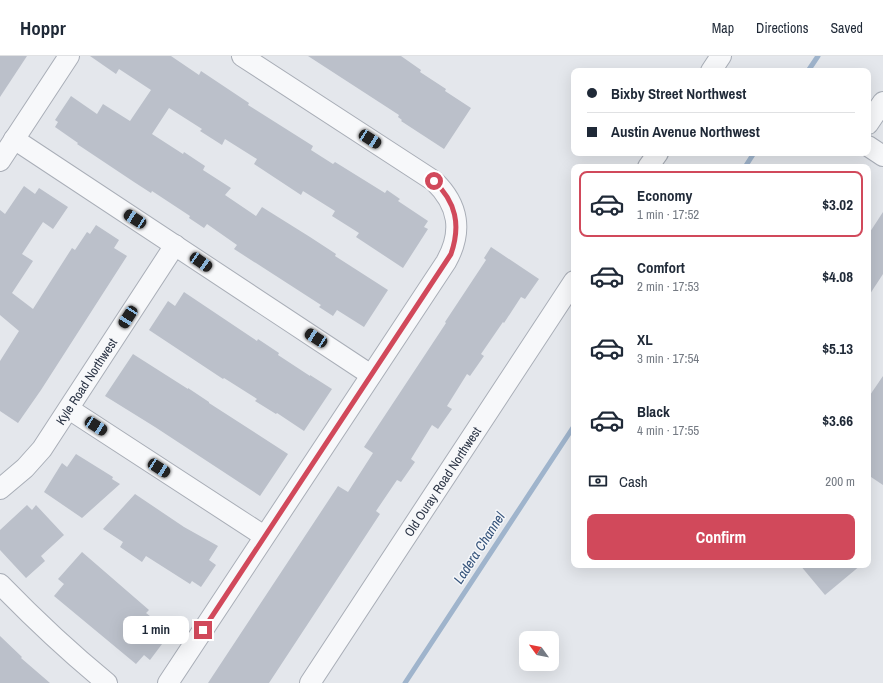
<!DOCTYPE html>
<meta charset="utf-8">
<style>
:root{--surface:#fff;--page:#f6f6f7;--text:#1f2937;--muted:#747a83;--line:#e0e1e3;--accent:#d1495b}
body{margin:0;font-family:"Archivo Narrow",sans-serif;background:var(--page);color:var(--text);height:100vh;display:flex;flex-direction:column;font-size:15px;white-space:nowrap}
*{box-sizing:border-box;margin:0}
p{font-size:13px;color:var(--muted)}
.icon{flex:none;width:22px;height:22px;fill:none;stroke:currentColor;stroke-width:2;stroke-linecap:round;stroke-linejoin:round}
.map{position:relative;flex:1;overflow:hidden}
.side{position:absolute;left:571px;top:108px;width:300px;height:404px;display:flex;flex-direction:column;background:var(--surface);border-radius:8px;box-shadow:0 4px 16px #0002}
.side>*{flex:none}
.guide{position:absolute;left:571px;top:12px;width:300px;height:88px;border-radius:8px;box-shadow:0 4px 16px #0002;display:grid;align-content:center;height:88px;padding:0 16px;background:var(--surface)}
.needle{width:26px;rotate:303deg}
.tools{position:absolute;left:519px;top:575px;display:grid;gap:8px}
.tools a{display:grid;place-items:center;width:40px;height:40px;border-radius:8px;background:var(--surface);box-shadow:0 4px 16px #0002;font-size:20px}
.end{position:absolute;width:18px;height:18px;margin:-9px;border:5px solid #d1495b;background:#fff;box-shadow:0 0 0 2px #fff}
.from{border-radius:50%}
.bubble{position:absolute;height:28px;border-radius:8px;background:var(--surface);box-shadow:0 4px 16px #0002;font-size:13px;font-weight:700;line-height:28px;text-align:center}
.car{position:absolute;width:12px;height:24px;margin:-12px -6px;border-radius:5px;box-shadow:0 0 3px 1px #0007;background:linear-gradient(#222 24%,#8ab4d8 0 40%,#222 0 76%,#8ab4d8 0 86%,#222 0)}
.guide b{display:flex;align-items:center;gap:14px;height:38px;font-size:15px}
.guide b+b{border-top:1px solid var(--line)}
.guide i{width:10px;height:10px;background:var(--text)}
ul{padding:7px 0 0;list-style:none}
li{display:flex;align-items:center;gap:12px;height:66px;margin:0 8px 6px;padding:0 8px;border:2px solid transparent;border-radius:8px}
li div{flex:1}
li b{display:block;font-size:15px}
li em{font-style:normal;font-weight:700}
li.current{border-color:var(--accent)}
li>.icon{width:36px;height:36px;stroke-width:1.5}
.pay{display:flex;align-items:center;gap:10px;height:44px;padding:0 16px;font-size:15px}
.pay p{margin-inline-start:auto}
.cta{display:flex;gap:8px;margin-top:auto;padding:8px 16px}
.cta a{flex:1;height:46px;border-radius:8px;background:var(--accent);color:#fff;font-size:16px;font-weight:700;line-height:46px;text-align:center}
header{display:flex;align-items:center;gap:24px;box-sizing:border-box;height:56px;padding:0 20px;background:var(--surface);border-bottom:1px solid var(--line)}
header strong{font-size:19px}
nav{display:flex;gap:22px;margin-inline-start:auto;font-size:14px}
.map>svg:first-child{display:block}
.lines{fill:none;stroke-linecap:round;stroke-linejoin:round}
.stream{stroke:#9fb4cc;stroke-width:5}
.building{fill:#bbc0ca}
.minor-casing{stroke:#a9aeb7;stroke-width:22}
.minor{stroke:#f7f8fa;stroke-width:20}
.route{stroke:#d1495b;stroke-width:5}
.labels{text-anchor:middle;stroke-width:3;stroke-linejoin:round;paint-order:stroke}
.street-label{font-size:13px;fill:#2b3445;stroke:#f4f6f9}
.water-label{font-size:14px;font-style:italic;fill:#34527a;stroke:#f4f6f9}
</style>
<header>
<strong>Hoppr</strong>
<nav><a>Map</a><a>Directions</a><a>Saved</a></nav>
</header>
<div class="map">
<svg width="883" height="627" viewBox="0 0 883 627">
<rect width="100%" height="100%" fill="#e4e7ec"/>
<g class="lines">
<g class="stream">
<polyline points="808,15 818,0"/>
<polyline points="745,111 754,97"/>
<polyline points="405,627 574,370"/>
</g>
</g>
<g class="building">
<polygon points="0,0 27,0 0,41"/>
<polygon points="90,0 171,0 199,19 201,15 249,47 248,49 313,90 311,94 333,108 335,106 385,137 387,134 400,143 398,145 428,165 424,171 428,173 403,212 356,181 359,177 332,160 335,155 303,135 301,139 254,108 257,103 225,83 222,89 200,75 202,73 169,52 152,78 183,98 184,96 205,110 203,114 231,132 225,139 256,160 262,151 310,181 336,198 335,200 388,234 364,271 337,254 333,260 319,251 321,249 234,193 237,189 207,168 204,172 189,162 190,160 152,135 151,137 134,126 77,88 78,87 55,71 58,66 55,64 71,40 97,58 103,48 130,65 151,34 119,13 116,18"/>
<polygon points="308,0 401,0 421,14 420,16 446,33 445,35 471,52 444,93 401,65 402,64 398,61 399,59"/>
<polygon points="24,130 35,138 39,132 68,151 53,173 43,166 22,198 33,205 12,237 33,253 72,192 75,194 87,176 90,178 96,169 119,184 114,192 127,200 41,334 18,367 0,355 0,305 19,275 0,259 0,154 5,158"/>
<polygon points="883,156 883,218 868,241 868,179"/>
<polygon points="491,191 539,223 525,243 521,241 504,267 503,266 481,298 484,300 470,320 467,318 447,350 452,353 438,373 432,369 411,403 415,406 401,426 397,424 376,455 380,458 269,627 208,627 338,430 348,436 373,397 364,391 446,267 445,266 486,204 484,202"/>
<polygon points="184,236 257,285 258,283 279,297 278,299 310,320 310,319 332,333 304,375 277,357 276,358 255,345 257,343 224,322 223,323 149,274 168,245 175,250"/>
<polygon points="133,298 188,333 188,332 209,346 209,347 288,398 260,440 155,371 105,340"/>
<polygon points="883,320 883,429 868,419 868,342"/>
<polygon points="76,398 113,421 112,423 120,428 82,462 44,436 62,407 67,411"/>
<polygon points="135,438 184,471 218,490 209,504 216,509 201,531 192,525 190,528 146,500 142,506 120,491 123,486 103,473"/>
<polygon points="27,449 32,454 36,449 64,479 41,500 45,505 26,522 0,494 0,474"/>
<polygon points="82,496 149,554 146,557 171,576 150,604 144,599 136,608 54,540 64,528 58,523"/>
<polygon points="800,509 861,509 825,539"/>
<polygon points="0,580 22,601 21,602 50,627 0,627"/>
</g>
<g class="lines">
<defs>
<g id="minor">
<polyline points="711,15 721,0"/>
<polyline points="868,68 883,46"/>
<polyline points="14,83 371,319"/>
<polyline points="868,90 883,100"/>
<polyline points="0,105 69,0"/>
<polyline points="648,111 658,97"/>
<polyline points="69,353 264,480"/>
<path id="s1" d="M0,433L25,412L42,393L175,189"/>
<path d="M0,528C34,563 69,596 107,627"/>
<path d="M168,627L446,206C463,176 459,149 434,125L242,0"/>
<path id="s2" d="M310,627L574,225"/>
</g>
</defs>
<use href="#minor" class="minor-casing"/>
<use href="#minor" class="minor"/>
</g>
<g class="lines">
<path class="route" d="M203,574L451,198C461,169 456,146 434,125"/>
</g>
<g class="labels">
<g class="street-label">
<text dy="5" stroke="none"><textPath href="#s1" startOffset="139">Kyle Road Northwest</textPath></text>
<text dy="5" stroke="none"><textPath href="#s2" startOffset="241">Old Ouray Road Northwest</textPath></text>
</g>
<g class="water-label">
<text transform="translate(479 492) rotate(-57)" y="5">Ladera Channel</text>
</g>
</g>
</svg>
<div class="tools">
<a><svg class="needle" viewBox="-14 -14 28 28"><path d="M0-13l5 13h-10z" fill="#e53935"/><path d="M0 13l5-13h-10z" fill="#747a83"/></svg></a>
</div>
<i class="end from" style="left:434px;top:125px"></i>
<i class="end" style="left:203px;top:574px"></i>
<div class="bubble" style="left:123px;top:560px;width:66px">1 min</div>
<i class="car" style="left:370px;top:83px;rotate:123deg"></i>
<i class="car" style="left:135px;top:163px;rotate:303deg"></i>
<i class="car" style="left:201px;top:206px;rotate:124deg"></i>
<i class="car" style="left:128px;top:261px;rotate:213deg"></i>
<i class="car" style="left:316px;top:282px;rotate:303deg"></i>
<i class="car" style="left:96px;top:370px;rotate:123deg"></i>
<i class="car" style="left:159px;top:412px;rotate:123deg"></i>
<div class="guide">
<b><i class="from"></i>Bixby Street Northwest</b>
<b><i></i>Austin Avenue Northwest</b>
</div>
<section class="side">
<ul>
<li class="current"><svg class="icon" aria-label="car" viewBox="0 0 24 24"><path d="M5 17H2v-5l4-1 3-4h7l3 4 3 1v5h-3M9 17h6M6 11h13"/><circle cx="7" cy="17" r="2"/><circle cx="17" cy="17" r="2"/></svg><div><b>Economy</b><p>1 min · 17:52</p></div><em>$3.02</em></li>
<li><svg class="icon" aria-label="car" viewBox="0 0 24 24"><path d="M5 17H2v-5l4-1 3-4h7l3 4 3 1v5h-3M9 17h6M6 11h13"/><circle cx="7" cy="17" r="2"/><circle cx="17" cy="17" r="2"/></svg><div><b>Comfort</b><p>2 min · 17:53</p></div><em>$4.08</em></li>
<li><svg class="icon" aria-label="car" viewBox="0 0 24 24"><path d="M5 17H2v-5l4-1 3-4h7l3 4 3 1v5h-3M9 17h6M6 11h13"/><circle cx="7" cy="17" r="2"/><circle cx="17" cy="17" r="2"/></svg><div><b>XL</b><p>3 min · 17:54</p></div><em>$5.13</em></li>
<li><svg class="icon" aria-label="car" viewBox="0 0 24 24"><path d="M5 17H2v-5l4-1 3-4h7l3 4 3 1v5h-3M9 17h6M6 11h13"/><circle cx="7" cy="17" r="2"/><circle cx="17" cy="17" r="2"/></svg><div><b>Black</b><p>4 min · 17:55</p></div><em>$3.66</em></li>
</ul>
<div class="pay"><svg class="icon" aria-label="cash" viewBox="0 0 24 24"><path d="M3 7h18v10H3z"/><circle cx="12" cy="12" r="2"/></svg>Cash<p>200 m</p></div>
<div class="cta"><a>Confirm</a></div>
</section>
</div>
